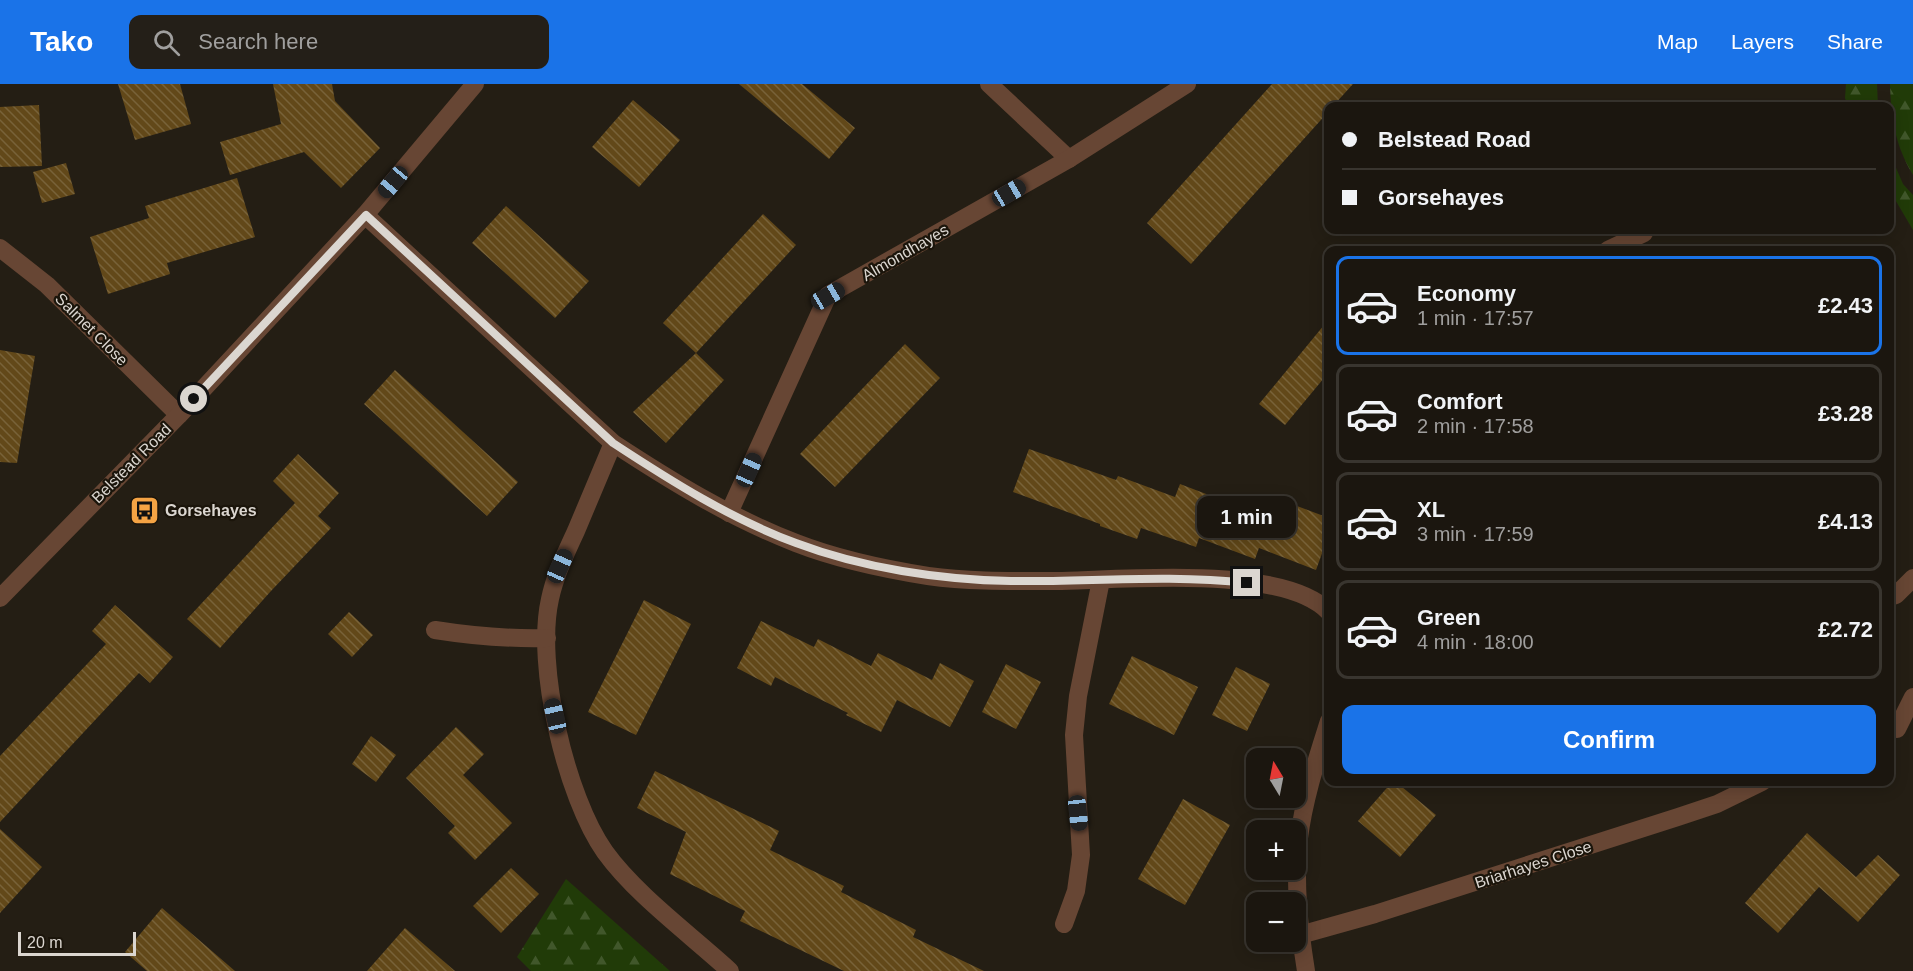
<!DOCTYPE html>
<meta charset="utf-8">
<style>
:root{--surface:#1b160f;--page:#241f18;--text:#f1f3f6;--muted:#a09f9e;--line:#39352f;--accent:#1a73e8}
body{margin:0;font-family:Helvetica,sans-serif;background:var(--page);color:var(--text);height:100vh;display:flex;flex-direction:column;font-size:22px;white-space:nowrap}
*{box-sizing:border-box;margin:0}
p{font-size:20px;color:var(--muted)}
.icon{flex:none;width:33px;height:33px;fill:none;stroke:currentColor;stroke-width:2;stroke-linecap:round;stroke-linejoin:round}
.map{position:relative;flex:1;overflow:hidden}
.panel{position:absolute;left:1324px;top:162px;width:570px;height:540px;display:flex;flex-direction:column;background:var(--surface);border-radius:12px;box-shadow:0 3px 15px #0003,0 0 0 2px var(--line)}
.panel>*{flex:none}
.hud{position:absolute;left:1324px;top:18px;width:570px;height:132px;border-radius:12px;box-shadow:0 3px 15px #0003,0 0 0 2px var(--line);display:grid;align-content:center;height:132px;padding:0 18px;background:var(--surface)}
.needle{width:39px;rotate:350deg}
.controls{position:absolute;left:1246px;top:664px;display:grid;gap:12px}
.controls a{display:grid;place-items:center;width:60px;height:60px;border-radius:12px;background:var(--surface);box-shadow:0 3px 15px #0003,0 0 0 2px var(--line);font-size:30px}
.scale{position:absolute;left:18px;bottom:15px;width:118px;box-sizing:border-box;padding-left:6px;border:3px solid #dbd6d0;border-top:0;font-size:16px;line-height:21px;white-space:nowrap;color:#dbd6d0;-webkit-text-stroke:4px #1b150b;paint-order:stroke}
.end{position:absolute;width:27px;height:27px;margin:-14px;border:8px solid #dbd6d0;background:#111;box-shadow:0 0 0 3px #111}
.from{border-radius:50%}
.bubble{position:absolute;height:42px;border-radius:12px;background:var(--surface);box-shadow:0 3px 15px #0003,0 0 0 2px var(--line);font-size:20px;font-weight:800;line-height:42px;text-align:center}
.car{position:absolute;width:18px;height:36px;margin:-18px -9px;border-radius:8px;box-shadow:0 0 4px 2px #0007;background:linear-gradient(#222 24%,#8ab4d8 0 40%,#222 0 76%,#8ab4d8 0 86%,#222 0)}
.hud b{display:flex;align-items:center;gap:21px;height:57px;font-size:22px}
.hud b+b{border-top:2px solid var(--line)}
.hud i{width:15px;height:15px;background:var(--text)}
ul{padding:10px 0 0;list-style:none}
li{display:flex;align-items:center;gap:18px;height:99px;margin:0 12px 9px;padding:0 6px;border:3px solid var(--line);border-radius:12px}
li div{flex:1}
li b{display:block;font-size:22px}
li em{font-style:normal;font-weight:800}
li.current{border-color:var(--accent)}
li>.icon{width:54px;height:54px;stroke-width:1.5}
.action{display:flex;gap:12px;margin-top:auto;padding:12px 18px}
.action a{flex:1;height:69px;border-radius:12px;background:var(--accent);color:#fff;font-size:24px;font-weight:800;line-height:69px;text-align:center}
header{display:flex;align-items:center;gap:36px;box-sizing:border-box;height:84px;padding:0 30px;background:var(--accent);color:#fff}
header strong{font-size:28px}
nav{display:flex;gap:33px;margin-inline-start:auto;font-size:21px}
.search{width:420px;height:54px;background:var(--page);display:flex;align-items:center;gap:15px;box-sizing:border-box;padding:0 21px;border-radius:12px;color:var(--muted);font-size:22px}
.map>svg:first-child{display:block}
.forest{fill:url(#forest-firs)}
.building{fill:url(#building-back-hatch)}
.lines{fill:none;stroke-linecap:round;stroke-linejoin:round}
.minor{stroke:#674634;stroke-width:18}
.route{stroke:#dbd6d0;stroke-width:8}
.labels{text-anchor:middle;stroke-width:4.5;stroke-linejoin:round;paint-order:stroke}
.street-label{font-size:16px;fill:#dbd6d0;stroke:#1b150b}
.poi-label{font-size:16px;font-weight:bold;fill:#dbd6d0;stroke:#1b150b;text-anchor:start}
</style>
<header>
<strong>Tako</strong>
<div class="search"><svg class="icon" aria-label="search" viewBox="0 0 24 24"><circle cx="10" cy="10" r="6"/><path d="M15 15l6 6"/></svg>Search here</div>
<nav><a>Map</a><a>Layers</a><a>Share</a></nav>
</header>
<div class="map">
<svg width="1913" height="887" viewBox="0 0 1913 887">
<defs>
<pattern id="forest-firs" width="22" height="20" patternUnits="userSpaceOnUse" patternTransform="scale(1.5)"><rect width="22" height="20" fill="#213b08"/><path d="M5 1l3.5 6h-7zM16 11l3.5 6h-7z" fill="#41572b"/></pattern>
<pattern id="building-back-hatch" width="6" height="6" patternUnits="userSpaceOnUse" patternTransform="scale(1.5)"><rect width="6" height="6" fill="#624819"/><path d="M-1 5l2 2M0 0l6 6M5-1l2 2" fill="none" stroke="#786239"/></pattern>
</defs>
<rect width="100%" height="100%" fill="#241e14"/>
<g class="forest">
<polygon points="1846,0 1877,0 1878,22 1848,22 1845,14"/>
<path d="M1890,0H1913V91C1895,61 1891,35 1890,0Z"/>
<polygon points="1890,70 1903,100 1913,111 1913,146 1890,107"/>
<polygon points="566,795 670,887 531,887 517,873"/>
</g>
<g class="building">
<polygon points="118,0 180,0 191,40 135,56"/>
<polygon points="273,0 332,0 335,17 380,64 341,104 304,68 230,91 220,58 281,40"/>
<polygon points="739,0 802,0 855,44 829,75"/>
<polygon points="1272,0 1353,0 1333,22 1329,22 1329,27 1191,180 1147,139"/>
<polygon points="633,16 680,56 639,103 592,63"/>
<polygon points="39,21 42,82 0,83 0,23"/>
<polygon points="66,79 75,110 42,119 33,88"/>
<polygon points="237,94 255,153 167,179 170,190 108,210 90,153 149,134 145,122"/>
<polygon points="506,122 589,197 555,234 472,159"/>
<polygon points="763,130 796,161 696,269 663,239"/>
<polygon points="1329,235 1329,288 1285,341 1259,320"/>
<polygon points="905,260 940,294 835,403 800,370"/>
<polygon points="0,266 35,272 17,379 0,378"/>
<polygon points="696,269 724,296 666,359 633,328"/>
<polygon points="395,286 518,398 487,432 364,320"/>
<polygon points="1029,365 1116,396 1118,392 1175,413 1180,400 1235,421 1238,413 1292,434 1297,422 1329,434 1329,450 1316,486 1259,464 1255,475 1199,454 1196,463 1141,444 1137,455 1100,442 1100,440 1013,408"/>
<polygon points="298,370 339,409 318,432 331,444 271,507 220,564 187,535 295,419 273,397"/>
<polygon points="644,516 691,540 636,651 588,628"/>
<polygon points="115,521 173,573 150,599 139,589 0,738 0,672 106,560 92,547"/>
<polygon points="349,528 373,551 352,573 328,550"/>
<polygon points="761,537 814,563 818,555 871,582 878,569 932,596 940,579 974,597 950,643 897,616 881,648 846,631 848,629 775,593 771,602 737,584"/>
<polygon points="1132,572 1198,603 1174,651 1109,620"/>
<polygon points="1006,580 1041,598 1016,645 982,628"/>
<polygon points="1236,583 1270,600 1247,647 1212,631"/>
<polygon points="456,643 484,670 463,691 512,739 475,776 448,749 455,742 406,694"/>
<polygon points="371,652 396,671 376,698 352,680"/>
<polygon points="655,687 779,747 770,766 844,802 841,808 916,846 913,853 984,887 844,887 740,837 745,827 670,790 686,748 637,724"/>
<polygon points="1392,698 1396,698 1436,731 1400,773 1358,737"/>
<polygon points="1183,715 1230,741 1185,821 1138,795"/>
<polygon points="0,745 42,783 0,829"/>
<polygon points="1807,749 1856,793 1878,771 1900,791 1858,838 1819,803 1778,849 1745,819"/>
<polygon points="511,784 539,810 501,849 473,822"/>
<polygon points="162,824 235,887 147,887 125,868"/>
<polygon points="405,844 455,887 367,887"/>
</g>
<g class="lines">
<g class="minor">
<polyline points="989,0 1069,75"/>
<path d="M365,131L613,359C671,397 731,434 796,459C837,475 884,485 928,492C971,498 1016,497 1059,497C1122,496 1284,480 1329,528"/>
<polyline points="0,164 47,201 179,331"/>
<polyline points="1608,166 1644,149"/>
<path d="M613,359C601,388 588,418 576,447C566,469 555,491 550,515C535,581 566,713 605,768C636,811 691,851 730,887"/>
<polyline points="729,429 828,211 1069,75 1187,0"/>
<polyline points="1890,513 1896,511 1913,494"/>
<polyline points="0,514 179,331 365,131 475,0"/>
<path d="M435,546C473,552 509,555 547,554"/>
<polyline points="1897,645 1913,613"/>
<polyline points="1064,840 1076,807 1081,771 1074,651 1078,612 1101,496"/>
<polyline points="1300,851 1375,830 1678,733 1717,720 1762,698"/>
<path d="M1306,887C1299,843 1294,798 1299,754C1304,714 1317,675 1329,637"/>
</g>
</g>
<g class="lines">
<path class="route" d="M194,315L366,131L613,359C671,397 731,435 796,459C862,484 941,496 1011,497C1089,498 1168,490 1247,499"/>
</g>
<defs>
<symbol id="bus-square" viewBox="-11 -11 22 22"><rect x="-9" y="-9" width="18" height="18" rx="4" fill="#f4a344" stroke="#1b150b"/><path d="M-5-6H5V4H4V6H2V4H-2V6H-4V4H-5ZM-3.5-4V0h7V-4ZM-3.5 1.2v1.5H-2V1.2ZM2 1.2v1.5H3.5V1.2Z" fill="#111"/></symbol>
</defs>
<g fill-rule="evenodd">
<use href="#bus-square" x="128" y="410" width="33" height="33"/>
</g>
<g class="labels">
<g class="street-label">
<text transform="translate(905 168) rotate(-30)" y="6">Almondhayes</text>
<text transform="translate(92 245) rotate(45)" y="6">Salmet Close</text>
<text transform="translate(131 379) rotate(-45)" y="6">Belstead Road</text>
<text transform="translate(1533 780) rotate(-18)" y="6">Briarhayes Close</text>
</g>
<g class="poi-label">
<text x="165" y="432">Gorsehayes</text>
</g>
</g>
</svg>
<div class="controls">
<a><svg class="needle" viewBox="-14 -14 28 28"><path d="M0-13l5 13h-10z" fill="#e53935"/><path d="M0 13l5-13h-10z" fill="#a09f9e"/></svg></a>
<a>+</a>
<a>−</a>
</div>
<div class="scale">20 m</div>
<i class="end from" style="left:194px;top:315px"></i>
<i class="end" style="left:1247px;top:499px"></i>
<div class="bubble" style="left:1197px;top:412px;width:99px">1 min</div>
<i class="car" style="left:393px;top:98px;rotate:220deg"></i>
<i class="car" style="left:1009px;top:109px;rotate:60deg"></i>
<i class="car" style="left:828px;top:212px;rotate:60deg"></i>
<i class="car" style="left:749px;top:386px;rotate:24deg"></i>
<i class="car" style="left:560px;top:482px;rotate:24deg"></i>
<i class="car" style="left:555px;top:632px;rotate:347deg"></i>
<i class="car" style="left:1078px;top:729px;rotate:174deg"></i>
<div class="hud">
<b><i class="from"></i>Belstead Road</b>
<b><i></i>Gorsehayes</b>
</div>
<section class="panel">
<ul>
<li class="current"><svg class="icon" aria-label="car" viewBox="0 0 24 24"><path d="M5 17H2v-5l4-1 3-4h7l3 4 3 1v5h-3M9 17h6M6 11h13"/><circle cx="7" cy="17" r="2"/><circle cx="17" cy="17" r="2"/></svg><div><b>Economy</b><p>1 min · 17:57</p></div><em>£2.43</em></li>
<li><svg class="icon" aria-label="car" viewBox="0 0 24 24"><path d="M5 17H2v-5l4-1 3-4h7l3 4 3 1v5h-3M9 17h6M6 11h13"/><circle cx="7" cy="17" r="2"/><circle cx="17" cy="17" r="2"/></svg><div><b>Comfort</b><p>2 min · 17:58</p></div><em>£3.28</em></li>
<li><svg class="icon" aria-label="car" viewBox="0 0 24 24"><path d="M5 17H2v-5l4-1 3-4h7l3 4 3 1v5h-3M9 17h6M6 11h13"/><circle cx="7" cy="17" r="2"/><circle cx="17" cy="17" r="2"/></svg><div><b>XL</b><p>3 min · 17:59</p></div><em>£4.13</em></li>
<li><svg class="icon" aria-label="car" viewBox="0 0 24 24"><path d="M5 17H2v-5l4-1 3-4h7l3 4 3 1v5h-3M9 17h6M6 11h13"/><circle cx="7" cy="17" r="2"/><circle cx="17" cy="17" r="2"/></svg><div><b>Green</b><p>4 min · 18:00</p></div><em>£2.72</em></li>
</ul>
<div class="action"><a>Confirm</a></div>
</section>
</div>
